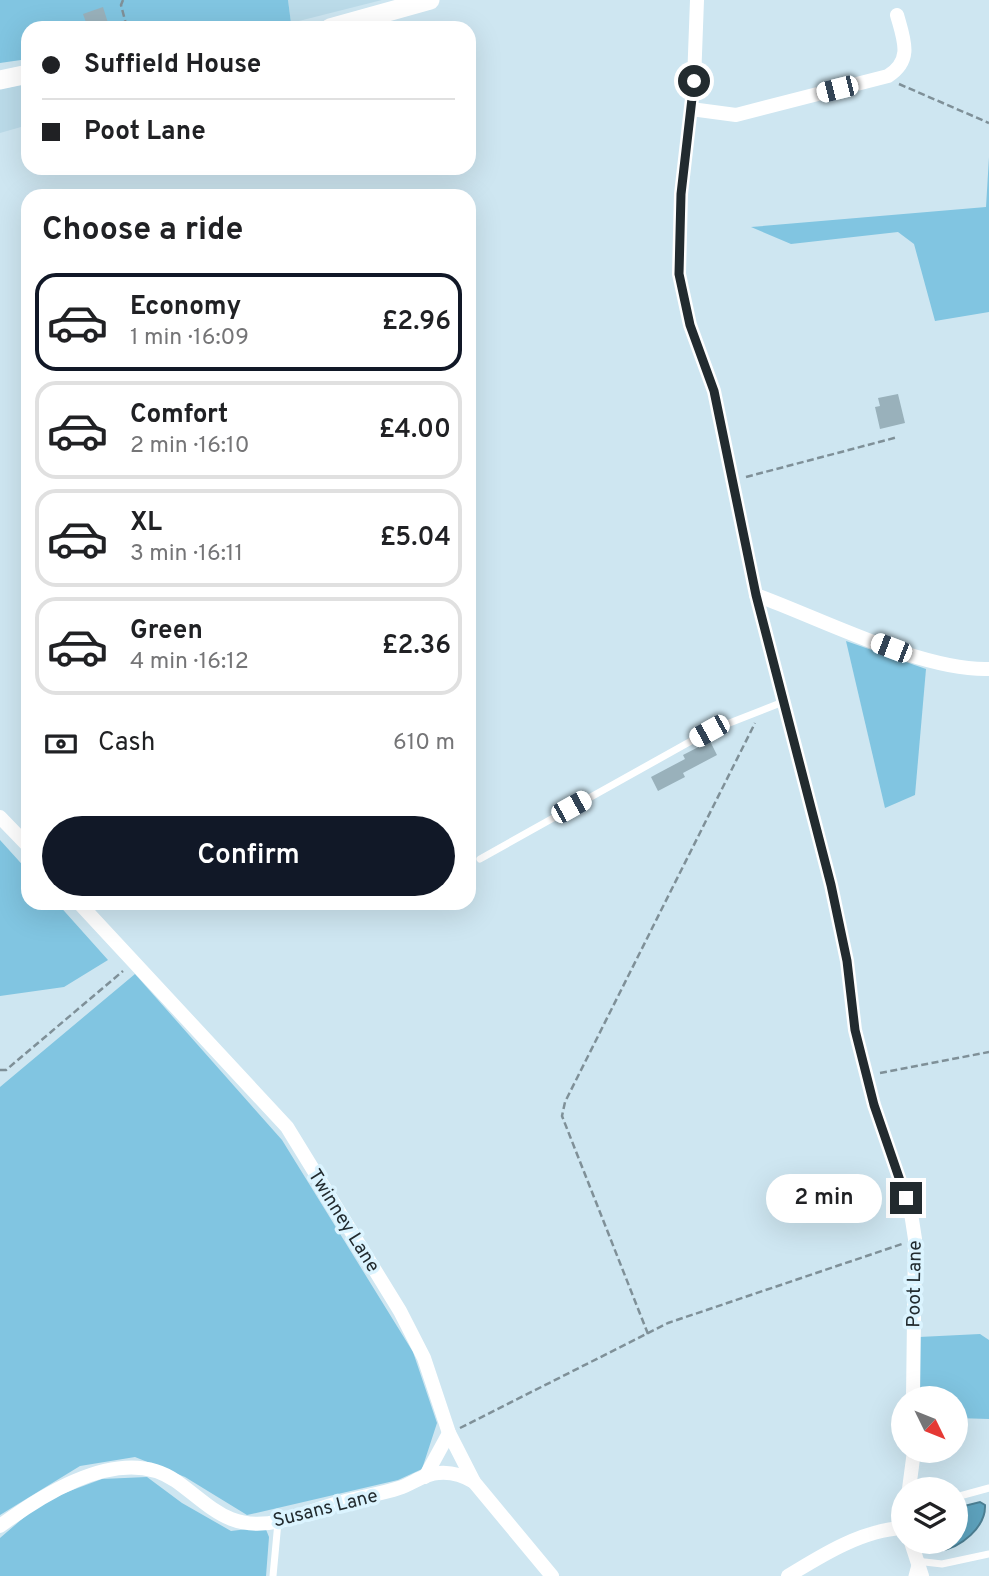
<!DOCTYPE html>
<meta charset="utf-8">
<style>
:root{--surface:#fff;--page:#f2f2f2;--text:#202124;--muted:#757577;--line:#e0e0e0;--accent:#111827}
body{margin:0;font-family:Overpass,sans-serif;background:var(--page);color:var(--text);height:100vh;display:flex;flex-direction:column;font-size:26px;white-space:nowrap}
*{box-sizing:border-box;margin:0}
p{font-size:23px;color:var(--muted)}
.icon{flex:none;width:38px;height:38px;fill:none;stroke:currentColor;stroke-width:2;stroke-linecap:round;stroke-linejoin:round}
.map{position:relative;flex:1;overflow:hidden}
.details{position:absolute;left:21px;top:189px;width:455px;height:721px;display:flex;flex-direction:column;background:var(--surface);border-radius:21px;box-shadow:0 7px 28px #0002}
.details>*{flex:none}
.top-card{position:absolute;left:21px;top:21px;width:455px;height:154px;border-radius:21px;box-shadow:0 7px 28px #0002;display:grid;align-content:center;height:154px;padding:0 21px;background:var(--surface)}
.needle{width:46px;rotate:133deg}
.fabs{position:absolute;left:891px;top:1386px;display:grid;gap:14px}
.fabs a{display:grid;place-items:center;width:77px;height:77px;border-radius:50%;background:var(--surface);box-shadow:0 7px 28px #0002;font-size:35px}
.end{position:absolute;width:32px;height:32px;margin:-16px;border:9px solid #222b2f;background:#fff;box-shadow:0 0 0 4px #fff}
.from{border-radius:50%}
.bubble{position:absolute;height:49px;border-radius:24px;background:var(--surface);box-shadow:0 7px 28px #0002;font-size:23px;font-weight:600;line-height:49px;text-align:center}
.car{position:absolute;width:21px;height:42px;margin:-21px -10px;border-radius:9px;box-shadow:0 0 5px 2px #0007;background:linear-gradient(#fff 24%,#345 0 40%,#fff 0 76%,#345 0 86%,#fff 0)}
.top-card b{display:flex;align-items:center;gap:24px;height:66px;font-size:26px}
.top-card b+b{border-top:2px solid var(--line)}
.top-card i{width:18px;height:18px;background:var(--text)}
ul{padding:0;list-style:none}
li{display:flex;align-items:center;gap:21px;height:98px;margin:0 14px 10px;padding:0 7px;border:4px solid var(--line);border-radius:21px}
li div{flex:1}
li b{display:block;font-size:26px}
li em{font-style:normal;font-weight:600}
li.current{border-color:var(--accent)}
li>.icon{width:63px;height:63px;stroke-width:1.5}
h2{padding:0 21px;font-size:32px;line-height:84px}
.pay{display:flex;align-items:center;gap:18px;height:77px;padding:0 21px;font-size:26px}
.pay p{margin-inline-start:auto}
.button{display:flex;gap:14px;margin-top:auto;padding:14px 21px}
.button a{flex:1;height:80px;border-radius:42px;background:var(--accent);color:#fff;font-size:28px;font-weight:600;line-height:80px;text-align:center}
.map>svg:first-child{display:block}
.built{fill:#bbdbe9}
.green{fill:#81c5e1}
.water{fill:#5ea3be;stroke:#4c7f93;stroke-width:2}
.building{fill:#99b1bb}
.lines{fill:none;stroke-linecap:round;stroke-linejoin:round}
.path{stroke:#7f9098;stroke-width:2.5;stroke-dasharray:7 3.5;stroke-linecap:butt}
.lane{stroke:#fff;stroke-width:7}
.street{stroke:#fff;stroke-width:14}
.secondary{stroke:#fff;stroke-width:19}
.route{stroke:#222b2f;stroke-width:9}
.labels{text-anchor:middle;stroke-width:7;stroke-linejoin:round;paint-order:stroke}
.street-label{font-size:19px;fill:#222b2f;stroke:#dbf4ff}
</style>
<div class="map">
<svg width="989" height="1576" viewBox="0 0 989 1576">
<rect width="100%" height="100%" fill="#cee6f1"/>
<g class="built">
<polygon points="288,0 382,0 291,23"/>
<polygon points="28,84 28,125 0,133 0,89"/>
</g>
<g class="green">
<polygon points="0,0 288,0 291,23 254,28 28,28 28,59 0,63"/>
<polygon points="989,157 989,312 935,321 914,244 898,232 791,244 751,227 986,207"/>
<polygon points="846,641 926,669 915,795 885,808"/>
<polygon points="0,840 28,871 28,903 57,903 108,960 64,987 0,996"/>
<polygon points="135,974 282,1140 413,1352 437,1423 422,1469 398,1480 247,1515 185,1477 135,1457 80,1466 0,1515 0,1087"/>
<polygon points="980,1334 989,1340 989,1419 956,1418 956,1398 920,1398 919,1337"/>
<polygon points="147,1477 182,1503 231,1531 265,1527 269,1537 266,1576 0,1576 0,1538 43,1501 102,1479"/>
</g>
<path class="water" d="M980,1502L985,1505C986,1527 961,1548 939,1551L930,1542H956V1508Z"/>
<g class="building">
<polygon points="103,7 108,23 88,28 83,14"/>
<polygon points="898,394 905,423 880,429 875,407 880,406 878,398"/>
<polygon points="710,741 717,755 683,773 685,777 658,791 651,777 685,759 683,755"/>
</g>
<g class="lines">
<g class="path">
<polyline points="123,0 121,5 127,28"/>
<polyline points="899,84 989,123"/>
<polyline points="746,477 898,437"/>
<polyline points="0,1070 6,1070 123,971"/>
<polyline points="880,1073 989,1052"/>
<polyline points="648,1334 562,1116 565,1102 755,723"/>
<polyline points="460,1428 668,1323 902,1244"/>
</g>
<g class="lane">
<polyline points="480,859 709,731 783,702"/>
<polyline points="956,1497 989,1488"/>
<polyline points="273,1576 278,1522"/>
<polyline points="912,1576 916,1561 942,1564 989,1554"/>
</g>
<g class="street">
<polyline points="697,0 694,81 681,194 679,274 690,325 714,391 756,595 831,885 847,961 855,1030 874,1105 911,1213 915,1239 913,1398"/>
<path d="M691,109L736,115L888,76C913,60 904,40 897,15"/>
<path d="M756,595C822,619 922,671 989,669"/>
<polyline points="0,817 28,846"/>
<polyline points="79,903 287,1127 400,1311 424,1358 449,1433 474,1482 552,1576"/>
<polyline points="425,1477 449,1433"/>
<polyline points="909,1489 914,1451"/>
<path d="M0,1526C43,1494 122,1443 176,1481C211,1506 230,1533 280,1521C301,1516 321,1507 342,1502C360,1497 381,1494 399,1488C412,1484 425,1473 439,1473C451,1472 464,1476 474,1482"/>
<polyline points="911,1542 922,1576"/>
<path d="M788,1576C822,1555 862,1530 903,1528"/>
</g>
<g class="secondary">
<polyline points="330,28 430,0"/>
<polyline points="0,80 28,74"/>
</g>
</g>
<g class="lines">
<polyline class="route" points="694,81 681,194 679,274 690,325 714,391 756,595 831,885 847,961 855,1030 874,1105 906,1198"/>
</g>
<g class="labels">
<g class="street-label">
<text transform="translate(345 1220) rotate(58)" y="7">Twinney Lane</text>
<text transform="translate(913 1284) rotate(-89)" y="7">Poot Lane</text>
<text transform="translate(325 1507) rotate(-14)" y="7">Susans Lane</text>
</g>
</g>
</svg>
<div class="fabs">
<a><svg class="needle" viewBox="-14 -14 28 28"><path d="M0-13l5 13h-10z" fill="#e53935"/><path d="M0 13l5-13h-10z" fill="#757577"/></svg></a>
<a><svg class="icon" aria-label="layers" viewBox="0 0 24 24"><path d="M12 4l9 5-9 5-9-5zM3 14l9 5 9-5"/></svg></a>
</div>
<i class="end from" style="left:694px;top:81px"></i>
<i class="end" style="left:906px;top:1198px"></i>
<div class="bubble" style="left:766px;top:1174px;width:116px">2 min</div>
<i class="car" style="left:837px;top:89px;rotate:256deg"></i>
<i class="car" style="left:891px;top:648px;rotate:291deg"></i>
<i class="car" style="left:709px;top:731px;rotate:241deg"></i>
<i class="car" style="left:571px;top:807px;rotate:61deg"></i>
<div class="top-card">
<b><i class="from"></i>Suffield House</b>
<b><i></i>Poot Lane</b>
</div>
<section class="details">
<h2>Choose a ride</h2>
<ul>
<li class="current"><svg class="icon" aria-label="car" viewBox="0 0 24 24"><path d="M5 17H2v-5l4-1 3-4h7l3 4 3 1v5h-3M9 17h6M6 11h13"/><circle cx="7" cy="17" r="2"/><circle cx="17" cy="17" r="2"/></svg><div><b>Economy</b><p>1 min · 16:09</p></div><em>£2.96</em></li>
<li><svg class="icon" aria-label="car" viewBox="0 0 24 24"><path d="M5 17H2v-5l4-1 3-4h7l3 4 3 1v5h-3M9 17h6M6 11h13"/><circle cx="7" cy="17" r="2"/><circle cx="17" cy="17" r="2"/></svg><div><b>Comfort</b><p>2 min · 16:10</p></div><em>£4.00</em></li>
<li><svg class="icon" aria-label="car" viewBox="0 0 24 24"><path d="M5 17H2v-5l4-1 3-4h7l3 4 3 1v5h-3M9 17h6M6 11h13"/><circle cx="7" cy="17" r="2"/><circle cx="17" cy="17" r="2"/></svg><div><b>XL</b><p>3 min · 16:11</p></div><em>£5.04</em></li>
<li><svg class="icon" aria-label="car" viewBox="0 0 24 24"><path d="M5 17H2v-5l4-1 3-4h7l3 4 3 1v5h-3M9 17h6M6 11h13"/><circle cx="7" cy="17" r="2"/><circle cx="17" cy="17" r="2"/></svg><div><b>Green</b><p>4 min · 16:12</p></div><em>£2.36</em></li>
</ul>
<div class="pay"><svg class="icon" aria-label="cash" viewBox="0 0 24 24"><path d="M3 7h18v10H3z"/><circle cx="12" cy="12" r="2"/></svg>Cash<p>610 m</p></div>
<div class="button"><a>Confirm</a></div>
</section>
</div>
